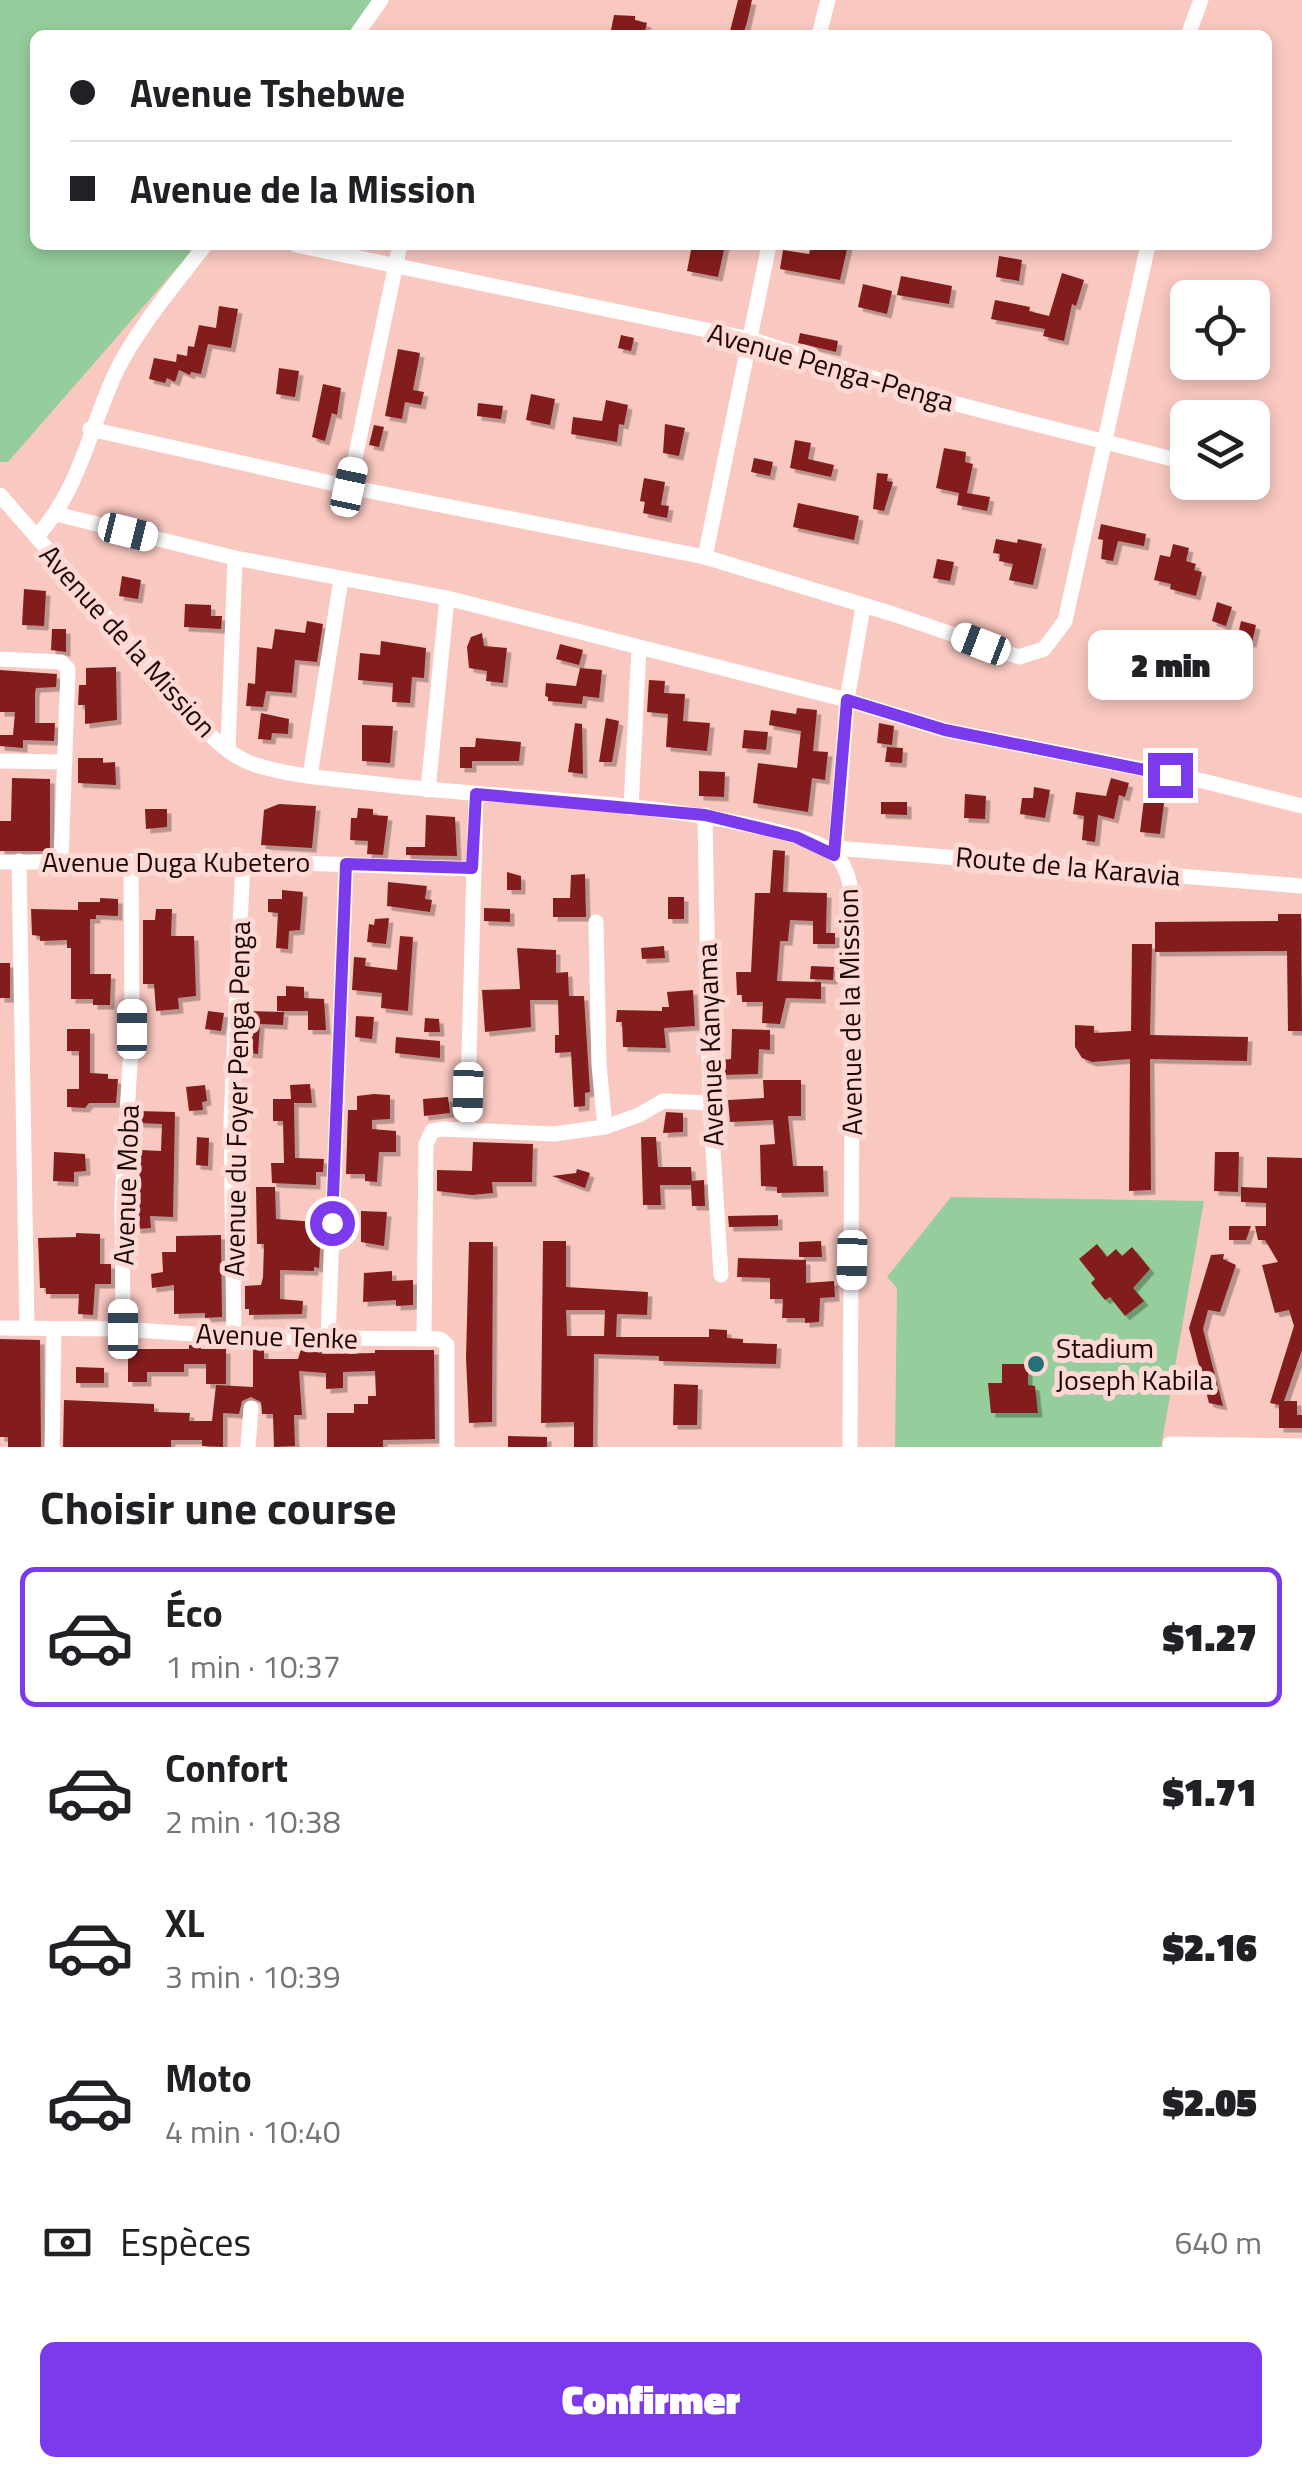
<!DOCTYPE html>
<html lang="fr">
<meta charset="utf-8">
<style>
:root{--surface:#fff;--page:#f6f6f6;--text:#202124;--muted:#757577;--line:#e0e0e0;--accent:#7c3aed}
body{margin:0;font-family:"Titillium Web",sans-serif;background:var(--page);color:var(--text);height:100vh;display:flex;flex-direction:column;font-size:38px;white-space:nowrap}
*{box-sizing:border-box;margin:0}
p{font-size:32px;color:var(--muted)}
.icon{flex:none;width:55px;height:55px;fill:none;stroke:currentColor;stroke-width:2;stroke-linecap:round;stroke-linejoin:round}
.map{position:relative;height:1447px;overflow:hidden}
.drawer{display:flex;flex-direction:column;background:var(--surface);flex:1}
.drawer>*{flex:none}
.guide{position:absolute;left:30px;top:30px;width:1242px;height:220px;border-radius:15px;box-shadow:0 5px 15px #0003;display:grid;align-content:center;height:220px;padding:0 40px;background:var(--surface)}
.fabs{position:absolute;left:1170px;top:280px;display:grid;gap:20px}
.fabs a{display:grid;place-items:center;width:100px;height:100px;border-radius:15px;background:var(--surface);box-shadow:0 5px 15px #0003;font-size:50px}
.end{position:absolute;width:45px;height:45px;margin:-22px;border:12px solid #7c3aed;background:#fff;box-shadow:0 0 0 5px #fff}
.from{border-radius:50%}
.bubble{position:absolute;height:70px;border-radius:15px;background:var(--surface);box-shadow:0 5px 15px #0003;font-size:32px;font-weight:800;line-height:70px;text-align:center}
.car{position:absolute;width:30px;height:60px;margin:-30px -15px;border-radius:12px;box-shadow:0 0 8px 2px #0007;background:linear-gradient(#fff 24%,#345 0 40%,#fff 0 76%,#345 0 86%,#fff 0)}
.guide b{display:flex;align-items:center;gap:35px;height:95px;font-size:38px}
.guide b+b{border-top:2px solid var(--line)}
.guide i{width:25px;height:25px;background:var(--text)}
ul{padding:0;list-style:none}
li{display:flex;align-items:center;gap:30px;height:140px;margin:0 20px 15px;padding:0 20px;border:5px solid transparent;border-radius:15px}
li div{flex:1}
li b{display:block;font-size:38px}
li em{font-style:normal;font-weight:800}
li.current{border-color:var(--accent)}
li>.icon{width:90px;height:90px;stroke-width:1.5}
h2{padding:0 40px;font-size:45px;line-height:120px}
.pay{display:flex;align-items:center;gap:25px;height:110px;padding:0 40px;font-size:38px}
.pay p{margin-inline-start:auto}
.primary-button{display:flex;gap:20px;margin-top:auto;padding:20px 40px}
.primary-button a{flex:1;height:115px;border-radius:15px;background:var(--accent);color:#fff;font-size:40px;font-weight:800;line-height:115px;text-align:center}
.map>svg:first-child{display:block}
.green{fill:#96cd9c}
.building{fill:#831e1a;fill-rule:evenodd;filter:url(#shadow)}
.lines{fill:none;stroke-linecap:round;stroke-linejoin:round}
.minor{stroke:#fff;stroke-width:15}
.route{stroke:#7c3aed;stroke-width:12}
.poi-dot{fill:#27707a;stroke:#fed8d3;stroke-width:4}
.labels{text-anchor:middle;stroke-width:10;stroke-linejoin:round;paint-order:stroke}
.street-label{font-size:28px;fill:#1b0706;stroke:#fed8d3}
.poi-label{font-size:28px;fill:#1b0706;stroke:#fed8d3;text-anchor:start}
</style>
<div class="map">
<svg width="1302" height="1447" viewBox="0 0 1302 1447">
<defs>
<filter id="shadow"><feDropShadow dx="4.5" dy="4.5" stdDeviation="0" flood-color="#0004"/></filter>
</defs>
<rect width="100%" height="100%" fill="#f9c8c1"/>
<g class="green">
<polygon points="0,0 381,0 356,35 35,35 35,245 197,245 8,462 0,462"/>
<polygon points="951,1197 1204,1201 1161,1447 895,1447 897,1288 887,1277"/>
</g>
<g class="building">
<polygon points="738,0 752,0 747,22 743,35 729,35"/>
<polygon points="614,15 635,16 635,20 647,23 644,35 610,35"/>
<polygon points="692,245 725,245 718,277 687,271"/>
<polygon points="811,245 848,245 840,280 780,269 783,250 809,254"/>
<polygon points="999,256 1022,260 1019,281 996,277"/>
<polygon points="1062,273 1084,280 1076,306 1072,304 1064,341 1043,336 1045,329 991,319 995,300 1030,307 1029,311 1049,316"/>
<polygon points="901,276 952,286 949,304 897,295"/>
<polygon points="863,284 892,291 887,314 858,307"/>
<polygon points="219,306 238,309 231,348 208,344 201,374 191,372 190,375 179,370 175,382 167,378 165,383 149,379 154,358 176,362 177,354 187,356 188,346 194,347 199,325 216,328"/>
<polygon points="800,333 838,341 836,352 798,343"/>
<polygon points="621,335 634,338 631,351 618,348"/>
<polygon points="398,349 420,353 413,390 424,392 421,405 405,402 402,419 385,416"/>
<polygon points="279,368 299,371 295,397 276,394"/>
<polygon points="323,384 341,388 337,415 332,413 325,441 312,437"/>
<polygon points="531,394 555,399 550,425 526,420"/>
<polygon points="606,400 628,405 624,425 619,424 617,442 571,434 573,417 602,421"/>
<polygon points="478,403 503,406 501,419 477,416"/>
<polygon points="665,424 685,428 679,456 663,453"/>
<polygon points="374,425 384,427 379,447 369,445"/>
<polygon points="795,440 811,443 808,459 834,465 831,477 790,468"/>
<polygon points="944,448 966,452 965,462 973,464 967,493 990,497 987,511 957,505 959,493 936,488"/>
<polygon points="754,458 773,462 770,476 751,472"/>
<polygon points="877,473 888,474 887,481 893,482 884,511 873,509"/>
<polygon points="644,478 665,482 661,505 669,506 667,518 643,513 645,502 640,501"/>
<polygon points="798,503 859,516 854,540 793,527"/>
<polygon points="1101,524 1146,534 1144,546 1118,541 1113,561 1101,559 1103,540 1098,539"/>
<polygon points="996,539 1017,543 1018,539 1042,544 1033,585 1009,580 1013,564 999,561 1000,554 993,553"/>
<polygon points="1173,544 1189,548 1186,561 1196,564 1194,570 1202,572 1196,596 1170,589 1171,584 1154,580 1160,555 1170,557"/>
<polygon points="937,559 954,562 950,581 933,578"/>
<polygon points="122,576 141,580 138,599 119,596"/>
<polygon points="24,589 46,591 44,626 22,625"/>
<polygon points="1217,602 1232,607 1226,626 1212,621"/>
<polygon points="185,604 211,605 211,616 222,616 221,629 184,627"/>
<polygon points="307,621 323,624 317,662 295,660 292,693 266,691 263,707 246,706 248,683 255,684 257,647 272,649 275,629 305,633"/>
<polygon points="1241,621 1256,625 1252,643 1237,640"/>
<polygon points="52,629 66,629 66,652 51,650"/>
<polygon points="482,633 484,646 507,648 503,683 486,681 487,671 469,668 467,647 471,637"/>
<polygon points="381,641 426,648 424,678 412,677 410,703 392,702 393,683 358,680 360,653 380,655"/>
<polygon points="560,644 583,650 579,665 556,659"/>
<polygon points="116,667 117,720 85,724 85,705 78,705 79,685 86,685 86,668"/>
<polygon points="580,668 602,670 599,698 583,696 582,704 548,701 548,697 545,696 546,683 576,686"/>
<polygon points="0,670 57,674 56,687 36,688 35,693 35,723 55,723 54,741 23,740 23,748 0,746 0,735 13,735 15,712 0,712"/>
<polygon points="649,680 665,681 664,693 685,694 683,721 710,723 707,751 666,747 668,714 647,712"/>
<polygon points="797,708 817,710 813,751 828,752 825,780 812,778 808,812 753,803 758,763 797,768 801,731 769,725 771,710 796,714"/>
<polygon points="261,713 289,719 288,734 272,733 271,740 258,739"/>
<polygon points="606,718 619,721 612,762 599,762"/>
<polygon points="575,723 582,724 583,774 568,772"/>
<polygon points="879,723 894,726 892,745 877,743"/>
<polygon points="362,725 393,726 390,763 362,761"/>
<polygon points="744,730 768,732 766,750 742,748"/>
<polygon points="476,738 521,742 519,761 472,761 472,768 460,768 460,747 475,747"/>
<polygon points="887,747 903,748 902,763 885,762"/>
<polygon points="78,758 103,758 103,763 115,762 116,785 78,783"/>
<polygon points="699,771 725,772 724,797 699,796"/>
<polygon points="12,778 50,779 50,851 0,851 0,821 11,821"/>
<polygon points="1111,778 1129,783 1125,797 1119,795 1114,819 1098,815 1095,842 1082,840 1084,816 1073,814 1076,792 1106,796"/>
<polygon points="1034,787 1050,790 1045,818 1020,814 1022,798 1033,798"/>
<polygon points="965,794 986,796 985,819 964,818"/>
<polygon points="1144,799 1164,803 1160,834 1140,832"/>
<polygon points="881,802 907,802 907,815 881,814"/>
<polygon points="279,804 316,806 312,848 261,845 264,810"/>
<polygon points="358,808 373,809 373,815 388,816 383,855 367,854 368,841 350,840 351,818 357,818"/>
<polygon points="145,809 167,809 167,827 146,829"/>
<polygon points="426,815 455,817 457,856 406,855 406,847 425,847"/>
<polygon points="773,850 785,851 783,892 827,893 826,933 835,933 835,944 813,944 813,921 790,920 788,941 780,941 777,981 821,982 821,999 786,998 780,1024 762,1023 763,1002 742,1002 742,995 737,995 736,972 751,972 755,893 770,893"/>
<polygon points="507,872 521,876 521,890 507,890"/>
<polygon points="585,874 586,917 553,917 553,898 570,898 571,875"/>
<polygon points="388,882 427,886 425,899 432,900 430,912 387,906"/>
<polygon points="282,890 303,892 300,930 289,931 288,949 276,948 278,913 268,912 268,899 282,899"/>
<rect x="668" y="897" width="16" height="22"/>
<polygon points="100,898 118,899 118,916 96,915 96,919 90,919 90,974 111,974 110,1005 93,1005 93,999 71,999 71,948 67,948 67,940 40,941 40,936 32,935 31,909 78,910 78,902 100,902"/>
<polygon points="484,908 510,909 510,922 484,921"/>
<polygon points="156,909 172,909 171,936 194,936 196,996 178,998 179,1009 156,1011 154,984 143,984 143,920 155,920"/>
<polygon points="1278,914 1301,914 1302,1031 1288,1031 1287,951 1155,952 1155,922 1278,921"/>
<polygon points="389,918 386,944 367,942 369,924 374,925 375,919"/>
<polygon points="400,936 413,937 408,1011 381,1008 382,993 352,990 354,957 366,958 365,966 397,970"/>
<polygon points="1132,944 1152,944 1150,1035 1248,1037 1247,1061 1150,1059 1151,1190 1129,1191 1130,1059 1092,1062 1082,1058 1075,1047 1075,1025 1094,1026 1094,1033 1131,1031"/>
<polygon points="664,946 665,958 642,959 641,948"/>
<polygon points="517,948 556,950 556,973 568,972 569,996 584,996 590,1092 585,1093 585,1106 574,1107 571,1052 555,1053 555,1035 559,1035 558,1000 530,1000 531,1027 485,1032 482,990 520,989"/>
<rect x="0" y="963" width="10" height="35"/>
<polygon points="811,966 834,967 833,980 810,979"/>
<polygon points="286,986 304,987 304,998 324,999 326,1030 308,1030 308,1011 277,1011 277,996 286,996"/>
<polygon points="693,990 695,1026 664,1028 666,1048 623,1047 622,1022 616,1022 617,1010 662,1011 662,1007 669,1007 667,992"/>
<polygon points="208,1011 224,1013 221,1031 205,1029"/>
<polygon points="247,1011 284,1012 283,1025 260,1024 258,1054 245,1053"/>
<polygon points="356,1016 374,1017 372,1039 355,1037"/>
<polygon points="425,1018 439,1019 440,1032 424,1032"/>
<polygon points="67,1029 90,1029 90,1073 108,1074 108,1079 118,1079 116,1103 89,1103 85,1108 67,1107 67,1089 79,1089 79,1051 67,1051"/>
<polygon points="732,1029 770,1030 770,1050 759,1049 758,1074 721,1075 720,1060 731,1059"/>
<polygon points="396,1037 440,1041 440,1058 395,1053"/>
<polygon points="763,1080 801,1080 801,1116 788,1116 793,1166 823,1166 824,1192 777,1193 777,1187 761,1186 760,1145 775,1144 773,1120 730,1122 728,1100 764,1098"/>
<polygon points="310,1084 312,1103 294,1103 295,1158 324,1159 323,1172 316,1172 316,1185 272,1183 271,1163 284,1163 283,1121 273,1121 273,1099 291,1099 290,1085"/>
<polygon points="205,1085 207,1101 202,1102 203,1110 189,1111 186,1087"/>
<polygon points="374,1094 390,1095 390,1119 372,1120 372,1129 396,1131 396,1152 379,1152 377,1182 365,1181 365,1174 346,1174 348,1110 357,1110 357,1096"/>
<polygon points="448,1097 450,1113 424,1116 423,1099"/>
<polygon points="138,1111 175,1112 173,1217 150,1216 151,1228 136,1229 141,1150 161,1151 162,1124 138,1123"/>
<polygon points="666,1112 683,1113 683,1132 663,1133"/>
<polygon points="197,1137 209,1138 208,1166 196,1165"/>
<polygon points="641,1137 656,1137 658,1167 691,1167 692,1181 704,1180 705,1206 692,1206 691,1185 660,1185 661,1205 643,1205"/>
<polygon points="473,1142 533,1144 532,1182 492,1182 493,1193 472,1195 437,1191 437,1170 472,1171"/>
<polygon points="54,1152 85,1154 86,1171 74,1172 74,1182 53,1181"/>
<polygon points="1215,1152 1239,1152 1238,1192 1214,1191"/>
<polygon points="1267,1157 1302,1158 1302,1350 1284,1401 1297,1401 1297,1415 1302,1415 1302,1428 1279,1428 1279,1405 1270,1403 1294,1326 1289,1310 1275,1313 1262,1265 1278,1262 1265,1240 1258,1240 1255,1226 1266,1226 1266,1203 1241,1202 1241,1187 1267,1188"/>
<polygon points="577,1169 590,1173 585,1188 552,1176 576,1173"/>
<polygon points="256,1187 275,1187 276,1219 316,1222 316,1231 321,1231 319,1268 314,1267 314,1271 280,1270 280,1299 303,1301 302,1314 249,1315 249,1309 245,1309 245,1286 261,1285 263,1277 264,1244 257,1244"/>
<polygon points="361,1211 387,1212 384,1246 361,1242"/>
<polygon points="778,1215 778,1226 729,1227 728,1216"/>
<polygon points="1229,1226 1251,1226 1246,1240 1229,1240"/>
<polygon points="76,1233 100,1234 100,1264 111,1264 111,1284 95,1284 93,1315 78,1314 79,1294 46,1294 46,1288 40,1288 38,1238 76,1237"/>
<polygon points="221,1235 222,1317 205,1318 205,1313 174,1314 174,1285 152,1288 151,1274 163,1272 162,1252 176,1252 176,1236"/>
<path d="M543,1241H566V1287L648,1292L647,1315L617,1314L616,1337H709V1329L727,1330V1338L743,1339V1343L777,1344L776,1364L659,1361V1356L594,1354L593,1447H574V1422L541,1423ZM566,1310H605L604,1336H567Z"/>
<polygon points="821,1241 822,1257 799,1257 799,1242"/>
<polygon points="469,1242 493,1242 492,1422 469,1423 466,1358"/>
<polygon points="1097,1244 1107,1257 1116,1249 1122,1256 1132,1247 1150,1269 1133,1288 1144,1301 1125,1316 1110,1297 1105,1300 1091,1283 1095,1279 1079,1259"/>
<polygon points="1224,1254 1223,1259 1236,1265 1220,1312 1208,1310 1203,1329 1223,1406 1209,1403 1189,1328 1211,1255"/>
<polygon points="738,1258 806,1260 806,1283 834,1281 835,1297 820,1298 819,1322 805,1323 805,1318 782,1318 783,1299 770,1299 770,1278 737,1277"/>
<polygon points="392,1271 392,1281 413,1280 413,1305 396,1306 396,1300 363,1302 364,1273"/>
<polygon points="0,1339 40,1340 41,1447 8,1447 8,1437 0,1437"/>
<polygon points="189,1345 201,1346 201,1349 226,1349 226,1384 206,1384 206,1364 184,1364 184,1372 147,1372 147,1382 128,1382 128,1349 189,1349"/>
<polygon points="253,1348 264,1349 264,1359 298,1359 301,1349 321,1349 322,1354 375,1353 375,1350 434,1350 435,1439 383,1440 383,1447 327,1447 327,1413 354,1413 354,1404 368,1404 368,1396 376,1396 375,1371 343,1372 343,1388 326,1389 326,1373 299,1371 302,1415 294,1415 295,1446 274,1447 273,1414 262,1414 261,1402 251,1397 242,1401 239,1414 223,1413 223,1447 202,1446 202,1440 171,1440 171,1447 63,1447 64,1400 154,1404 154,1412 190,1413 189,1421 212,1421 216,1385 253,1387"/>
<polygon points="1002,1364 1028,1364 1028,1385 1035,1386 1038,1413 991,1413 988,1383 1002,1383"/>
<polygon points="76,1367 104,1368 104,1383 76,1383"/>
<polygon points="674,1384 698,1385 697,1425 673,1425"/>
<polygon points="508,1436 547,1437 547,1447 508,1447"/>
</g>
<g class="lines">
<g class="minor">
<polyline points="356,35 381,0"/>
<polyline points="819,35 828,0"/>
<polyline points="1188,35 1201,0"/>
<polyline points="296,245 750,339 941,400 1188,463"/>
<polyline points="90,429 349,487 705,557 893,614 1019,657 1044,649 1065,621 1148,245"/>
<polyline points="349,487 400,245"/>
<path d="M0,495L206,731C220,745 236,759 256,765C294,777 337,779 377,784C505,799 637,799 763,828C787,834 824,840 840,860C849,873 851,889 853,904L850,1447"/>
<polyline points="56,514 235,558 447,598 847,700 945,730 1203,781 1302,806"/>
<path d="M36,537C79,492 90,427 116,372C138,327 175,285 205,245"/>
<polyline points="705,557 769,245"/>
<polyline points="0,659 61,662 68,669 61,860"/>
<polyline points="228,750 235,558"/>
<polyline points="0,761 65,762"/>
<polyline points="310,776 341,579"/>
<polyline points="428,790 447,598"/>
<polyline points="631,808 639,648"/>
<polyline points="705,815 710,1103 721,1275"/>
<polyline points="835,848 1302,886"/>
<polyline points="835,855 847,700 863,607"/>
<polyline points="19,861 27,1328"/>
<polyline points="0,862 243,861 472,869"/>
<polyline points="596,922 599,1065 605,1127"/>
<polyline points="467,1129 476,794"/>
<polyline points="0,1328 123,1329 234,1337 440,1339 447,1345 447,1447"/>
<polyline points="123,1329 122,1200 132,1029 131,861"/>
<polyline points="234,1337 231,1121 243,861"/>
<polyline points="328,1339 346,864"/>
<polyline points="424,1339 426,1144 432,1131 442,1129 554,1134 605,1127 639,1115 663,1101 710,1103"/>
<polyline points="1170,1444 1302,1446"/>
<polyline points="52,1447 54,1329"/>
<polyline points="248,1447 251,1408"/>
</g>
</g>
<g class="lines">
<polyline class="route" points="332,1223 346,864 472,868 476,794 705,815 796,837 834,855 847,700 945,730 1170,775"/>
</g>
<circle class="poi-dot" cx="1036" cy="1364" r="10"/>
<g class="labels">
<g class="street-label">
<text transform="translate(831 367) rotate(16)" y="10">Avenue Penga-Penga</text>
<text transform="translate(128 641) rotate(48)" y="10">Avenue de la Mission</text>
<text x="176" y="872">Avenue Duga Kubetero</text>
<text transform="translate(1068 866) rotate(5)" y="10">Route de la Karavia</text>
<text transform="translate(850 1012) rotate(-91)" y="10">Avenue de la Mission</text>
<text transform="translate(710 1045) rotate(-92)" y="10">Avenue Kanyama</text>
<text transform="translate(237 1099) rotate(-89)" y="10">Avenue du Foyer Penga Penga</text>
<text transform="translate(126 1185) rotate(-88)" y="10">Avenue Moba</text>
<text transform="translate(277 1336) rotate(2)" y="10">Avenue Tenke</text>
</g>
<g class="poi-label">
<text x="1056" y="1358">Stadium<tspan x="1056" dy="32">Joseph Kabila</tspan></text>
</g>
</g>
</svg>
<div class="fabs">
<a><svg class="icon" aria-label="locate" viewBox="0 0 24 24"><circle cx="12" cy="12" r="6"/><path d="M12 2v4M12 18v4M2 12h4M18 12h4"/></svg></a>
<a><svg class="icon" aria-label="layers" viewBox="0 0 24 24"><path d="M12 4l9 5-9 5-9-5zM3 14l9 5 9-5"/></svg></a>
</div>
<i class="end from" style="left:332px;top:1223px"></i>
<i class="end" style="left:1170px;top:775px"></i>
<div class="bubble" style="left:1088px;top:630px;width:165px">2 min</div>
<i class="car" style="left:349px;top:487px;rotate:12deg"></i>
<i class="car" style="left:128px;top:532px;rotate:104deg"></i>
<i class="car" style="left:981px;top:644px;rotate:291deg"></i>
<i class="car" style="left:132px;top:1029px;rotate:0deg"></i>
<i class="car" style="left:468px;top:1092px;rotate:181deg"></i>
<i class="car" style="left:852px;top:1260px;rotate:181deg"></i>
<i class="car" style="left:123px;top:1329px;rotate:0deg"></i>
<div class="guide">
<b><i class="from"></i>Avenue Tshebwe</b>
<b><i></i>Avenue de la Mission</b>
</div>
</div>
<section class="drawer">
<h2>Choisir une course</h2>
<ul>
<li class="current"><svg class="icon" aria-label="car" viewBox="0 0 24 24"><path d="M5 17H2v-5l4-1 3-4h7l3 4 3 1v5h-3M9 17h6M6 11h13"/><circle cx="7" cy="17" r="2"/><circle cx="17" cy="17" r="2"/></svg><div><b>Éco</b><p>1 min · 10:37</p></div><em>$1.27</em></li>
<li><svg class="icon" aria-label="car" viewBox="0 0 24 24"><path d="M5 17H2v-5l4-1 3-4h7l3 4 3 1v5h-3M9 17h6M6 11h13"/><circle cx="7" cy="17" r="2"/><circle cx="17" cy="17" r="2"/></svg><div><b>Confort</b><p>2 min · 10:38</p></div><em>$1.71</em></li>
<li><svg class="icon" aria-label="car" viewBox="0 0 24 24"><path d="M5 17H2v-5l4-1 3-4h7l3 4 3 1v5h-3M9 17h6M6 11h13"/><circle cx="7" cy="17" r="2"/><circle cx="17" cy="17" r="2"/></svg><div><b>XL</b><p>3 min · 10:39</p></div><em>$2.16</em></li>
<li><svg class="icon" aria-label="car" viewBox="0 0 24 24"><path d="M5 17H2v-5l4-1 3-4h7l3 4 3 1v5h-3M9 17h6M6 11h13"/><circle cx="7" cy="17" r="2"/><circle cx="17" cy="17" r="2"/></svg><div><b>Moto</b><p>4 min · 10:40</p></div><em>$2.05</em></li>
</ul>
<div class="pay"><svg class="icon" aria-label="cash" viewBox="0 0 24 24"><path d="M3 7h18v10H3z"/><circle cx="12" cy="12" r="2"/></svg>Espèces<p>640 m</p></div>
<div class="primary-button"><a>Confirmer</a></div>
</section>
